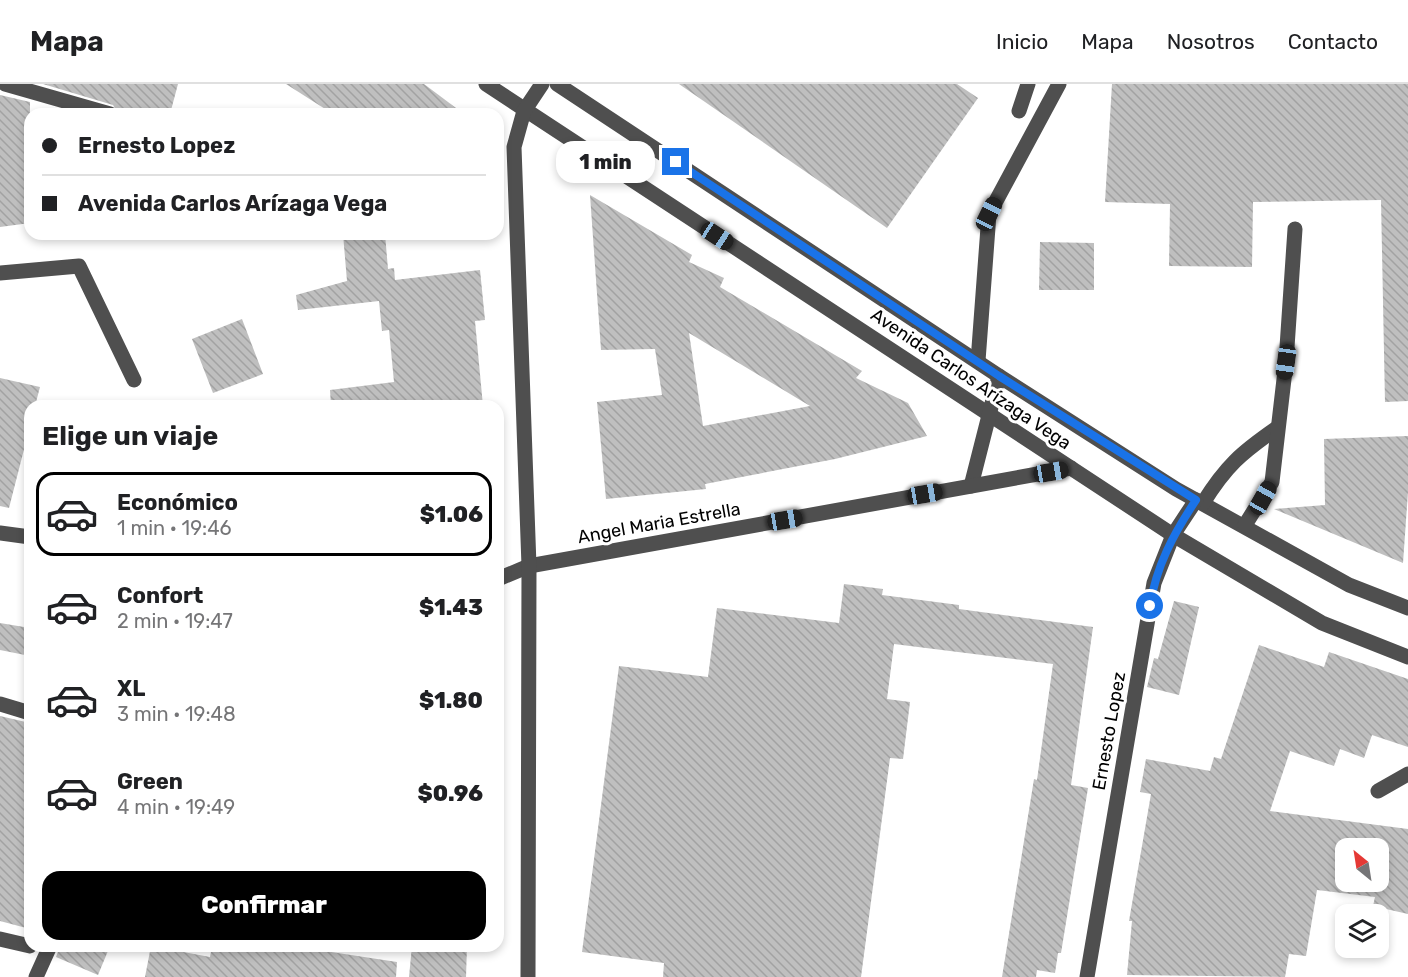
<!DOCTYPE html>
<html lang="es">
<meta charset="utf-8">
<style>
:root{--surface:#fff;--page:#f6f6f6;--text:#202124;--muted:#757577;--line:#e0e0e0;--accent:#000}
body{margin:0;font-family:Rubik,sans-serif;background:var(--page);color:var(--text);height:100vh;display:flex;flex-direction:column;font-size:22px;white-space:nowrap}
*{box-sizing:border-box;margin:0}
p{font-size:20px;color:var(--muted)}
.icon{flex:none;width:33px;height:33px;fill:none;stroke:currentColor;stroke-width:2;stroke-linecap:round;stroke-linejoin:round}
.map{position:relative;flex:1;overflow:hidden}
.panel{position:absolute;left:24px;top:316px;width:480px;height:552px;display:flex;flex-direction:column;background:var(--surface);border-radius:18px;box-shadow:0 3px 9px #0003}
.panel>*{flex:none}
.banner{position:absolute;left:24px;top:24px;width:480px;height:132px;border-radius:18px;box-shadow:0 3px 9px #0003;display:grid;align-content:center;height:132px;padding:0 18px;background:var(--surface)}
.needle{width:39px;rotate:330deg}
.controls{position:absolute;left:1335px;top:754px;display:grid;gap:12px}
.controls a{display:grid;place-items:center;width:54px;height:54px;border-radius:12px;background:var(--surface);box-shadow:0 3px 9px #0003;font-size:30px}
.end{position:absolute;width:27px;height:27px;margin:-14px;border:8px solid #1a73e8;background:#fff;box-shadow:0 0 0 3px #fff}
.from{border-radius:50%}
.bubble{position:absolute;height:42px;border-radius:18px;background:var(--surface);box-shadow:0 3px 9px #0003;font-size:20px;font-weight:800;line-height:42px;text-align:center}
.car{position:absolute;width:18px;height:36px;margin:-18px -9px;border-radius:8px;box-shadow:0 0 4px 2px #0007;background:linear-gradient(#222 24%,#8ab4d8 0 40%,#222 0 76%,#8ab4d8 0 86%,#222 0)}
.banner b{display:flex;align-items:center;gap:21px;height:57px;font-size:22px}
.banner b+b{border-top:2px solid var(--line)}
.banner i{width:15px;height:15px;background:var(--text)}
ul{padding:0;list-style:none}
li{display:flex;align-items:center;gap:18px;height:84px;margin:0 12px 9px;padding:0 6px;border:3px solid transparent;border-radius:18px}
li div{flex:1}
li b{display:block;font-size:22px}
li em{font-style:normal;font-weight:800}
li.current{border-color:var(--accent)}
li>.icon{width:54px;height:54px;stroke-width:1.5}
h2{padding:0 18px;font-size:27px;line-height:72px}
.primary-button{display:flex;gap:12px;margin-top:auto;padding:12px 18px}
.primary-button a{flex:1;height:69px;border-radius:18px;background:var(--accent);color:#fff;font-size:24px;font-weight:800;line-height:69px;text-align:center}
header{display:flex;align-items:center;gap:36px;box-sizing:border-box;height:84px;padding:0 30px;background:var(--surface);border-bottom:2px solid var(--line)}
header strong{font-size:28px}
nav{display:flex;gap:33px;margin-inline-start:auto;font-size:21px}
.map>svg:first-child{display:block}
.building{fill:url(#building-back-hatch);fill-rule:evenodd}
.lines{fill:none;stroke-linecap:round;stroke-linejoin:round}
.minor{stroke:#4f4f4f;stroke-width:15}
.route{stroke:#1a73e8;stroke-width:8}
.labels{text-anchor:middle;stroke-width:6;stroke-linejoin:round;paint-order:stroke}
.street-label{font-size:18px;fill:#000;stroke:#fff}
</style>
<header>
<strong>Mapa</strong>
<nav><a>Inicio</a><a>Mapa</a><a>Nosotros</a><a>Contacto</a></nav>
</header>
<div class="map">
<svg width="1408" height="893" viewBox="0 0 1408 893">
<defs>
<pattern id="building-back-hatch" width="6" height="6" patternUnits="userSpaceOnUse" patternTransform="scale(1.5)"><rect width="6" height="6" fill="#bfbfbf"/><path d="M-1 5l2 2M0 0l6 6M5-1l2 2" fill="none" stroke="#a2a2a2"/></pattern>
</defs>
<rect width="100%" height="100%" fill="#fff"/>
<g class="building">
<polygon points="43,0 178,0 170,30 119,30 113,21"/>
<polygon points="286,0 424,0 464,30 333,30"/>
<polygon points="679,0 957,0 978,14 887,144"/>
<polygon points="1112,0 1408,0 1408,317 1385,318 1381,116 1253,118 1252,183 1169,182 1170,120 1105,118"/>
<polygon points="0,11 30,18 30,139 0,143"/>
<path d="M590,111L692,171L689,178L724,194L720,203L862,287L856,294L908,319L927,352L835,375L705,400L706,405L606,415L597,318L662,311L655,265L601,266ZM689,249L810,322L703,342Z"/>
<polygon points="343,150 385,150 388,185 394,184 395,196 480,186 485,236 475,237 483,322 331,322 330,306 394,298 389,246 382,247 379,217 298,226 296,211 347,197"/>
<polygon points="1040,158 1094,159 1094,206 1039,206"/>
<polygon points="242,235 263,290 213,309 192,255"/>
<polygon points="0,294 40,303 35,322 30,322 30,342 9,424 0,422"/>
<polygon points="1408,352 1408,408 1403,479 1274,425 1325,421 1324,355"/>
<polygon points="844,500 883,505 882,511 959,521 959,525 1093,543 1071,701 1088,704 1061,869 1058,869 1055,889 1037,886 1036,893 1002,893 1034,695 1037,696 1053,580 894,560 887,615 910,618 903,675 890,674 861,893 663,893 664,879 582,868 619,582 708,593 717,524 839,539"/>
<polygon points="1174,517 1199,523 1179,611 1147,603 1154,574 1158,575"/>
<polygon points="0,539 30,544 30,572 0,566"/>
<path d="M1259,561L1324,583L1329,568L1408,595V663L1372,651L1364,674L1340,665L1334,682L1290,667L1270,727L1408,745V830L1373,822L1375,813L1317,806L1306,872L1289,870L1285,893L1127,891L1132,837H1129L1151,710L1140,708L1146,675L1210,687L1214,673L1221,675ZM1346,765H1378V798H1346Z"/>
<polygon points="0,632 30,639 30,845 0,837"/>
<polygon points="60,862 110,862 98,891 56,873"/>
<polygon points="151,862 210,873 212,862 318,862 318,866 397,878 396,893 145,893"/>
<polygon points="412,862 467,862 466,893 409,893"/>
</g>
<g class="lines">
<g class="minor">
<polyline points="5,0 110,30"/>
<polyline points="486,0 1173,451 1322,539 1408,573"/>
<polyline points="557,0 999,292 1176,405 1349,501 1408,524"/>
<polyline points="1019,27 1028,0"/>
<polyline points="0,189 79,182 134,296"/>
<polyline points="978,277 989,130 1059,0"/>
<polyline points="971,402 999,292"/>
<path d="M1203,419C1226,382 1241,369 1277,344"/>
<polyline points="1245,441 1272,398 1286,278 1295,145"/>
<polyline points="0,449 30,453"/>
<polyline points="498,495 529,482 1071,384"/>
<polyline points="0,620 30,629"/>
<polyline points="1378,707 1408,690"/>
<polyline points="0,855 30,862"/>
<polyline points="36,893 50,862"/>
<polyline points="528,893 529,482 514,63 524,27 542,0"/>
<polyline points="1087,893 1154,499 1173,451 1196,416"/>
</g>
</g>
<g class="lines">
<path class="route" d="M676,78L999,292L1196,416C1174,449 1156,482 1150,522"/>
</g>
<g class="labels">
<g class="street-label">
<text transform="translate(971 295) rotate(34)" y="6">Avenida Carlos Arízaga Vega</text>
<text transform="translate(659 439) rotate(-10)" y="6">Angel Maria Estrella</text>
<text transform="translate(1109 647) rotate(-80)" y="6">Ernesto Lopez</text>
</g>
</g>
</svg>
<div class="controls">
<a><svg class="needle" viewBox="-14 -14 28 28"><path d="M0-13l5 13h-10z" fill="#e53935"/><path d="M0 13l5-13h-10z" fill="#757577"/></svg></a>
<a><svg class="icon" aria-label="layers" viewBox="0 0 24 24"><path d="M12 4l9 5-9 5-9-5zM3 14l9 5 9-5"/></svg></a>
</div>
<i class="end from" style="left:1150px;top:522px"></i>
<i class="end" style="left:676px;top:78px"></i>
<div class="bubble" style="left:556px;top:57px;width:99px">1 min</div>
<i class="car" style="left:989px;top:130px;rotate:26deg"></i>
<i class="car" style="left:717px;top:152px;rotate:123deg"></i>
<i class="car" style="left:1286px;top:278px;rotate:188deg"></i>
<i class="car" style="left:1051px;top:388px;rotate:80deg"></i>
<i class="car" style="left:925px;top:410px;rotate:80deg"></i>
<i class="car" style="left:1263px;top:414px;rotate:29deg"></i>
<i class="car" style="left:785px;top:436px;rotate:80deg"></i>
<div class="banner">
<b><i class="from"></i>Ernesto Lopez</b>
<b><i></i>Avenida Carlos Arízaga Vega</b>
</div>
<section class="panel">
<h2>Elige un viaje</h2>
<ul>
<li class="current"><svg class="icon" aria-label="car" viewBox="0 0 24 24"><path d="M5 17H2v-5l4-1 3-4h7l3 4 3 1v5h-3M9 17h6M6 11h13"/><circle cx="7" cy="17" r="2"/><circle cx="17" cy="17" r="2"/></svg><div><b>Económico</b><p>1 min · 19:46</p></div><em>$1.06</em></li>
<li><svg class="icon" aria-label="car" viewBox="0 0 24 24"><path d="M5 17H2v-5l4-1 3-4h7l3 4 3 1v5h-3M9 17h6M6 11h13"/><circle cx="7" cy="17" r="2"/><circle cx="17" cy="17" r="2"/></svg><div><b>Confort</b><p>2 min · 19:47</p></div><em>$1.43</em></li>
<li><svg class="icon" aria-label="car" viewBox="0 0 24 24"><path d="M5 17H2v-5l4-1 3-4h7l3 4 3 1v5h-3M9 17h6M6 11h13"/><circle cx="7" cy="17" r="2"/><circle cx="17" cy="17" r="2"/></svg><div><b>XL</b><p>3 min · 19:48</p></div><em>$1.80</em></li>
<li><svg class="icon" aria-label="car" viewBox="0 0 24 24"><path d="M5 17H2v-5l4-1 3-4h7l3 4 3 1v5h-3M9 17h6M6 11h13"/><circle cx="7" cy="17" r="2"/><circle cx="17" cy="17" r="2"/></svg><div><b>Green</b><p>4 min · 19:49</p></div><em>$0.96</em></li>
</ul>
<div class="primary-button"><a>Confirmar</a></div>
</section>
</div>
